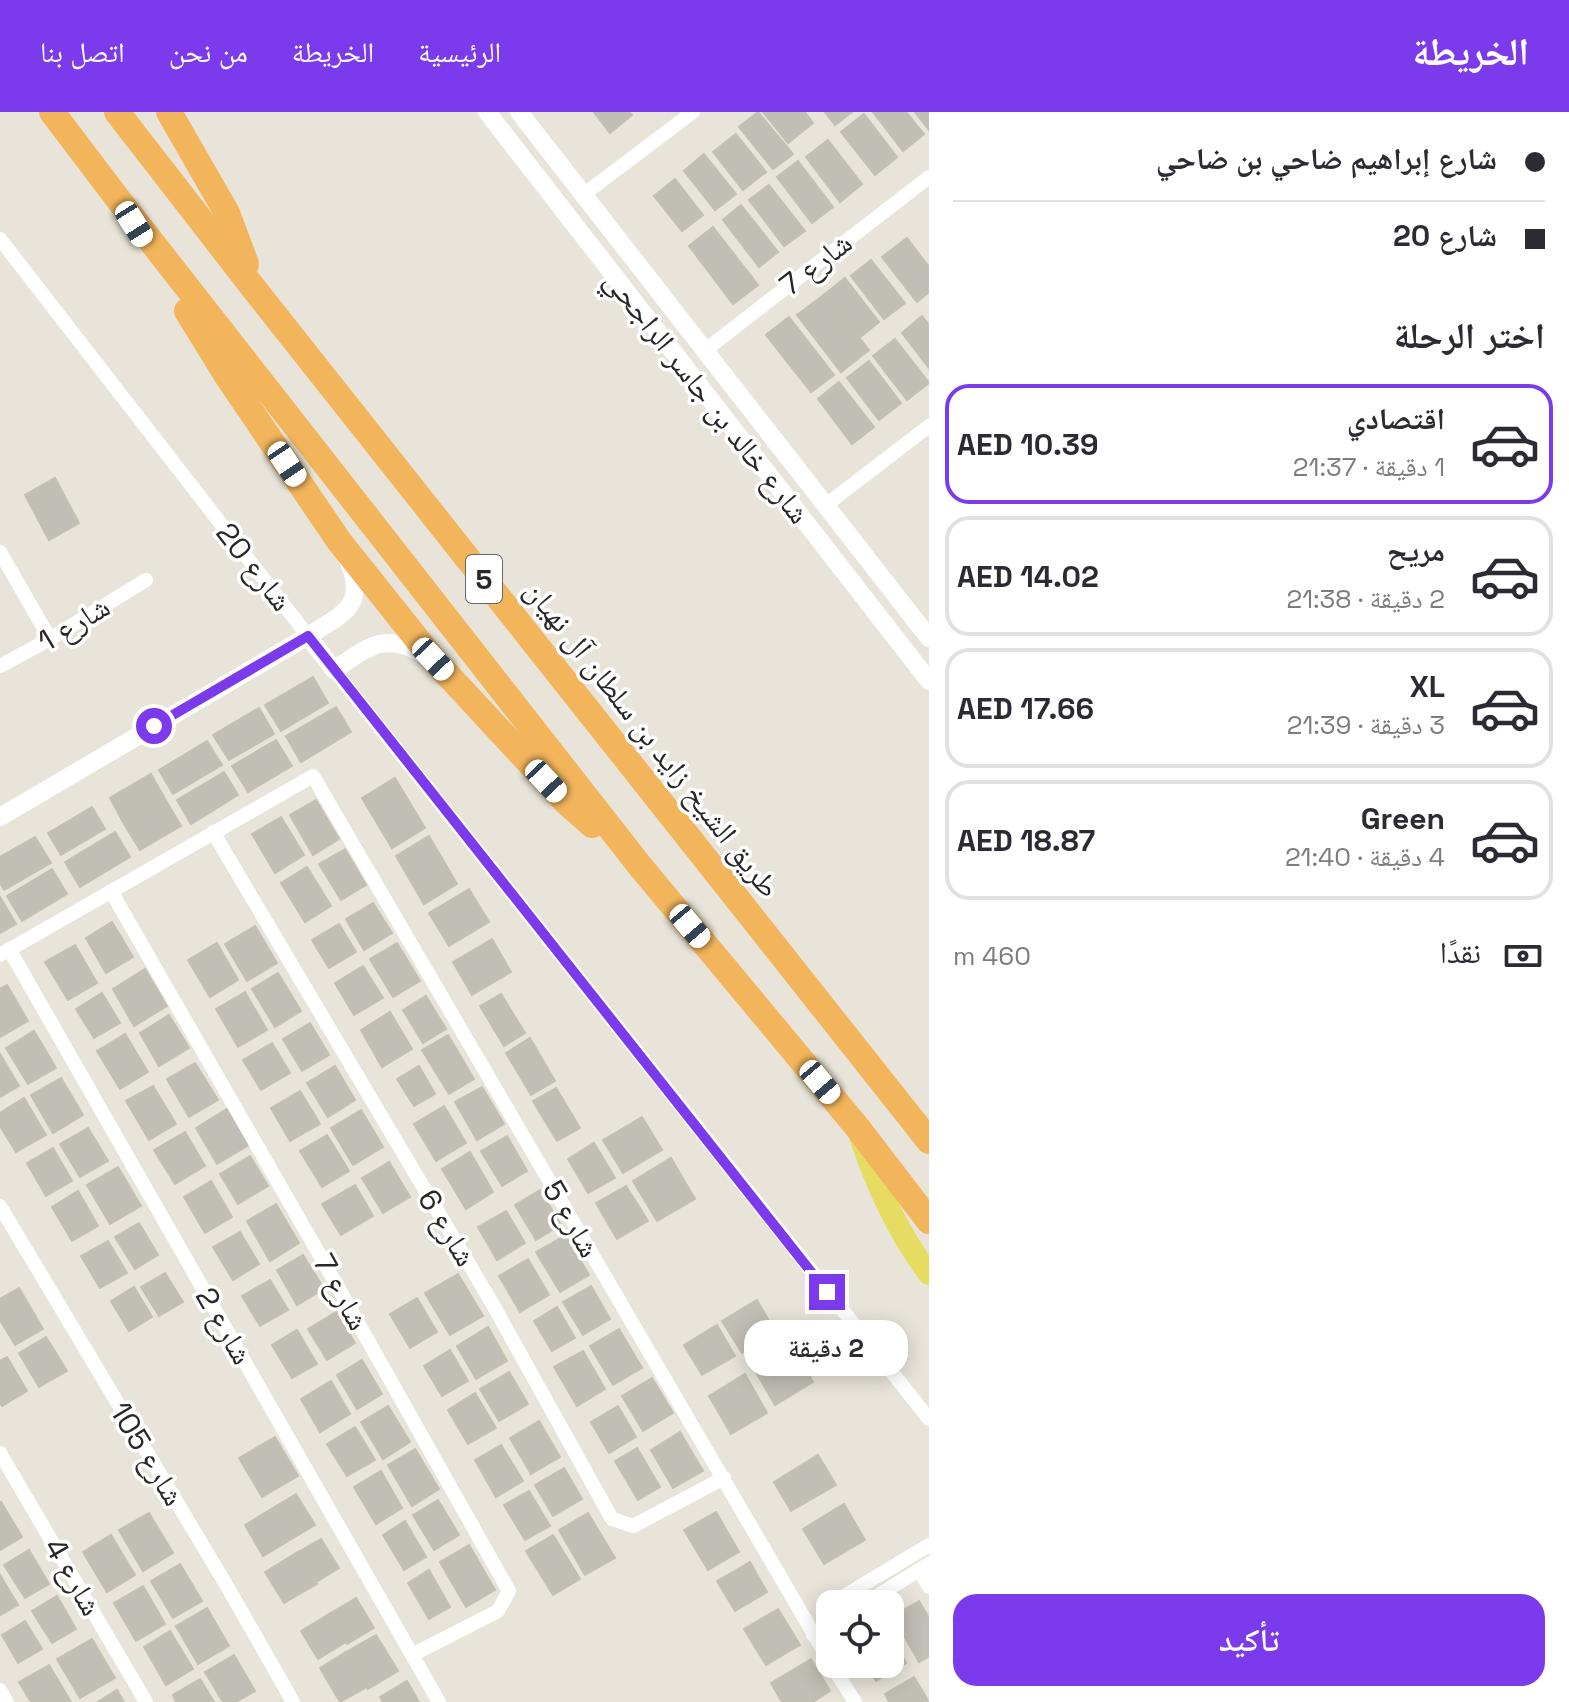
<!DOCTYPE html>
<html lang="ar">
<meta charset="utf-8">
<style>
:root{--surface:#fff;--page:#f2f2f3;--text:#2b2b33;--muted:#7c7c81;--line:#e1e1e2;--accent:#7c3aed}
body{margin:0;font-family:"Space Grotesk","Noto Naskh Arabic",sans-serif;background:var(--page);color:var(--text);direction:rtl;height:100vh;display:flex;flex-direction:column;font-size:30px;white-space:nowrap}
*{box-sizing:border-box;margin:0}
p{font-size:26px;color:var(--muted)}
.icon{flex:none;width:44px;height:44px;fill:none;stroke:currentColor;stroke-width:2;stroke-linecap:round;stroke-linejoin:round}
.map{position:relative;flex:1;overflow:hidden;direction:ltr}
.sheet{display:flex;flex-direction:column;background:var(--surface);width:640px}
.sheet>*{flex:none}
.guide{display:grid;align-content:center;height:176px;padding:0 24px;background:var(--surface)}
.tools{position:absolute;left:816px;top:1478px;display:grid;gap:16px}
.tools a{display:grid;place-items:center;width:88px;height:88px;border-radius:16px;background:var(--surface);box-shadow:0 4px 20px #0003;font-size:40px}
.end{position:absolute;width:36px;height:36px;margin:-18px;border:10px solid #7c3aed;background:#fff;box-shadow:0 0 0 4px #fff}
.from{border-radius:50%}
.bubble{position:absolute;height:56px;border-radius:24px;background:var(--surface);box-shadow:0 4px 20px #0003;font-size:26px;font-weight:600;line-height:56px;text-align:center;direction:rtl}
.car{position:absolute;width:24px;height:48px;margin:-24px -12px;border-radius:10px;box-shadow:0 0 6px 2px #0007;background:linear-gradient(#fff 24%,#345 0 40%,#fff 0 76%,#345 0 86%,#fff 0)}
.guide b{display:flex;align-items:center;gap:28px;height:76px;font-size:30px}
.guide b+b{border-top:2px solid var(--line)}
.guide i{width:20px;height:20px;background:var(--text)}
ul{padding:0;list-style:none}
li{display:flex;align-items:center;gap:24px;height:120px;margin:0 16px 12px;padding:0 8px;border:4px solid var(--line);border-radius:24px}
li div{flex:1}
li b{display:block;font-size:30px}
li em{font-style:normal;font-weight:600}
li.selected{border-color:var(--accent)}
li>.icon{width:72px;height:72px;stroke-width:1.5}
h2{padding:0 24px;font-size:36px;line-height:96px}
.pay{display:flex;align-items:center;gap:20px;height:88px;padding:0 24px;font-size:30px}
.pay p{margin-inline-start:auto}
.button{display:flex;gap:16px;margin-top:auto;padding:16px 24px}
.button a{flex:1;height:92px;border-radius:24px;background:var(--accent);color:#fff;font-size:32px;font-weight:600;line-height:92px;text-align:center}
header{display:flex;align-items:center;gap:48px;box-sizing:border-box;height:112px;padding:0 40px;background:var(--accent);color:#fff}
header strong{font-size:38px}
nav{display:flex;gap:44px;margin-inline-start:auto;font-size:28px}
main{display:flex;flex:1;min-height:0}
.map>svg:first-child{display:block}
.building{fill:#c1beb5;stroke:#c3c0b3;stroke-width:2}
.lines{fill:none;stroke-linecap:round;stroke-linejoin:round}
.minor{stroke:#fff;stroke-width:14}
.tertiary{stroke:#fff;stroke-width:18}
.primary{stroke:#e5dc61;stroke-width:22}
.motorway{stroke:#f2b55b;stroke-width:26}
.route{stroke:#7c3aed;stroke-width:10}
.labels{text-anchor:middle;stroke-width:7;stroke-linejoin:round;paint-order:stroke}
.shield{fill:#fff;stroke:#686868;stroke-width:2}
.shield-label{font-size:28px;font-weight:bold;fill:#272727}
.street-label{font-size:30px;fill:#272727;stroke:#fff}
</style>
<header>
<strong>الخريطة</strong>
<nav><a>الرئيسية</a><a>الخريطة</a><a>من نحن</a><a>اتصل بنا</a></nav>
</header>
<main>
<section class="sheet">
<div class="guide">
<b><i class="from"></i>شارع إبراهيم ضاحي بن ضاحي</b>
<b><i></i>شارع 20</b>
</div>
<h2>اختر الرحلة</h2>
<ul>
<li class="selected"><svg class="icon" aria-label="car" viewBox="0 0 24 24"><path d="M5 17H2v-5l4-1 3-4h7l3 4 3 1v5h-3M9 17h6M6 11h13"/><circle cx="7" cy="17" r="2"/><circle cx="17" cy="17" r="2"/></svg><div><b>اقتصادي</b><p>1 دقيقة · 21:37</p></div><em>AED 10.39</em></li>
<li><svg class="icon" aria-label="car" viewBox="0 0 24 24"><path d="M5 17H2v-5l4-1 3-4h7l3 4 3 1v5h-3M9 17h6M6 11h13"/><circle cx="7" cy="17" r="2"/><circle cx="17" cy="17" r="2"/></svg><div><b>مريح</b><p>2 دقيقة · 21:38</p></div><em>AED 14.02</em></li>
<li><svg class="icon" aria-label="car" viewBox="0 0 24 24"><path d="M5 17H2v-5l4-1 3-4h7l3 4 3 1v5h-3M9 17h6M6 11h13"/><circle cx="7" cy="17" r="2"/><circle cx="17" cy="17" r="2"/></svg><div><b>XL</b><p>3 دقيقة · 21:39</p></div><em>AED 17.66</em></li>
<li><svg class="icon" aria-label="car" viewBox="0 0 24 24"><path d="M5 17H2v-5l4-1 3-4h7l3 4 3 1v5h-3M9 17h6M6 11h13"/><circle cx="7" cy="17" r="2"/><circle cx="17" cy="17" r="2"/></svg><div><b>Green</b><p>4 دقيقة · 21:40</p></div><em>AED 18.87</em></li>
</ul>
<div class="pay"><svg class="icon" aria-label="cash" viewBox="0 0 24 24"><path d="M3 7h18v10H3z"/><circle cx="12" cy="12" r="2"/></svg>نقدًا<p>460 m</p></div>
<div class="button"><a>تأكيد</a></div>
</section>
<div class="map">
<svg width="929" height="1590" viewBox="0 0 929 1590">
<rect width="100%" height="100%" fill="#e8e4d9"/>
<g class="building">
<polygon points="594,0 629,0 632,3 610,21"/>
<polygon points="758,0 793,42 773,57 739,15"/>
<polygon points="763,0 805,0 813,11 788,31"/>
<polygon points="825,0 852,0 835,13"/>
<polygon points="873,0 906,0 924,22 903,39"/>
<polygon points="915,0 929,0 929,18"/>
<polygon points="864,2 897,45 875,63 841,20"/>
<polygon points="736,22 766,60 743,78 713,40"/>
<polygon points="828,28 862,72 840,90 806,45"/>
<polygon points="704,42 736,82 715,98 684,59"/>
<polygon points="798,49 833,95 812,111 777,65"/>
<polygon points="675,67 703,103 682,119 654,84"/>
<polygon points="769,73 805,119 784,134 749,88"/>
<polygon points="741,93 778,140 759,155 723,108"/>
<polygon points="713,115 758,173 733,192 689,134"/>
<polygon points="907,126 929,155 929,180 917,190 882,145"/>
<polygon points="871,148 905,191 884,207 851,164"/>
<polygon points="845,166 879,210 859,226 825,182"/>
<polygon points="825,182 869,238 841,260 797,203"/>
<polygon points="922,204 929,213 929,256 902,221"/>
<polygon points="789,205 834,263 811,280 766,223"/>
<polygon points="895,227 929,271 907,288 873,244"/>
<polygon points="869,249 901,291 879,308 847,266"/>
<polygon points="839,270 874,315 852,332 818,287"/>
<polygon points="55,366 79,411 49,428 25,383"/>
<polygon points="313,565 328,591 281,619 265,593"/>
<polygon points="336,595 351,620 301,650 286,624"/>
<polygon points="259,596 274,622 229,648 213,623"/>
<polygon points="276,628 292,654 248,680 232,654"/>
<polygon points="207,629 222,653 173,682 159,658"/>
<polygon points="224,660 238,683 191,712 177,688"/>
<polygon points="151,662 165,687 124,712 110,686"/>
<polygon points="395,666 425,716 392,736 362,686"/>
<polygon points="165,687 181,714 140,738 124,712"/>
<polygon points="316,688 339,727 313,743 290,703"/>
<polygon points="92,695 105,717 61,743 48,721"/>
<polygon points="281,705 304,743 275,761 252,722"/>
<polygon points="115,720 130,745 80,775 65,750"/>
<polygon points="429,724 457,772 424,792 396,744"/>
<polygon points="35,725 51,751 4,778 0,771 0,745"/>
<polygon points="345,737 366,773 341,788 319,752"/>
<polygon points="307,755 331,794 305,810 281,771"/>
<polygon points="52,757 67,782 22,809 7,784"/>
<polygon points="469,777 489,810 449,834 429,801"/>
<polygon points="0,785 16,812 0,821"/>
<polygon points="373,791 392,821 364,838 346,807"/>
<polygon points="112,810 133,845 106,861 86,826"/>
<polygon points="339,812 356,840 329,856 312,828"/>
<polygon points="255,814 277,851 247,869 225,832"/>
<polygon points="492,827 511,860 472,883 453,850"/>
<polygon points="217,831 238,868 210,885 188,848"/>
<polygon points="397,831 420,869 393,885 370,847"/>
<polygon points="75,833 97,871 68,888 45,850"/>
<polygon points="363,854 383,886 354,903 335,871"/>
<polygon points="145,857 167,894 134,914 113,877"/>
<polygon points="278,861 301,899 275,915 252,877"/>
<polygon points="7,873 28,909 0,925 0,877"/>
<polygon points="245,880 267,918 238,935 216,897"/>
<polygon points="102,881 120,911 94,926 76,897"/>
<polygon points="501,882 525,921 504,934 480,894"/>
<polygon points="426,884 446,917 423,931 403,898"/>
<polygon points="390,900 412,937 382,955 361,918"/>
<polygon points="169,903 189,936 159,954 140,921"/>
<polygon points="310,911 329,943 302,959 283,927"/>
<polygon points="34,919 56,956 28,972 6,936"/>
<polygon points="125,922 148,960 120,977 97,939"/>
<polygon points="448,923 474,967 449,982 422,938"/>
<polygon points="530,926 555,969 531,983 506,941"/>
<polygon points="272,931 290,961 261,978 243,948"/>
<polygon points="0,942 19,974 0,985"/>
<polygon points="195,951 218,988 189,1005 167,967"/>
<polygon points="335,954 355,988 328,1005 307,971"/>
<polygon points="419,954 435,982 414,994 397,967"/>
<polygon points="61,966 83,1003 53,1021 31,983"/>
<polygon points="153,974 176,1012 149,1028 126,989"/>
<polygon points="482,975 504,1012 477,1028 455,990"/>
<polygon points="556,976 580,1016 557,1029 533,989"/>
<polygon points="300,979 320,1012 290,1029 271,996"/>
<polygon points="24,986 46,1023 16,1040 0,1014 0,1001"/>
<polygon points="444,994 466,1031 436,1049 414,1012"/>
<polygon points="227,997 249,1033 217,1052 196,1016"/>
<polygon points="361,998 383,1035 353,1053 331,1016"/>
<polygon points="642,1005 662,1038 623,1061 603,1028"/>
<polygon points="88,1016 108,1049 80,1065 60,1032"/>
<polygon points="185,1020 205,1054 175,1072 154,1038"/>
<polygon points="327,1023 349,1059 322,1075 300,1039"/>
<polygon points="507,1024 527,1059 502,1074 481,1039"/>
<polygon points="594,1031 615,1066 588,1081 568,1047"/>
<polygon points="53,1036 72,1069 46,1084 27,1051"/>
<polygon points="470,1040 493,1080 466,1097 442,1057"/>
<polygon points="250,1044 268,1074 238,1092 220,1062"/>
<polygon points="671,1046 695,1087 657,1109 633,1069"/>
<polygon points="389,1050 410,1085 383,1101 362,1066"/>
<polygon points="118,1055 141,1094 110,1112 87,1073"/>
<polygon points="211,1069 232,1105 205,1121 184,1085"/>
<polygon points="355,1073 373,1104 341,1123 322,1092"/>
<polygon points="626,1074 648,1109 617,1127 596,1091"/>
<polygon points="540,1078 561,1113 536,1128 515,1093"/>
<polygon points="78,1079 98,1114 72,1129 52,1095"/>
<polygon points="276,1092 299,1131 270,1149 247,1109"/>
<polygon points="506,1099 525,1131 497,1148 478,1115"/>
<polygon points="139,1111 158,1143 135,1157 115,1125"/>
<polygon points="240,1120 259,1152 233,1168 213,1135"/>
<polygon points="566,1123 589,1163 560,1180 536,1140"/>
<polygon points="108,1129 127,1161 100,1176 81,1144"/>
<polygon points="303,1143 324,1177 297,1193 277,1158"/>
<polygon points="528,1147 549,1183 520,1200 499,1164"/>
<polygon points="165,1161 183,1190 159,1204 141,1175"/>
<polygon points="458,1162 483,1204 450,1223 425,1181"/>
<polygon points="270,1168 288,1198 260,1214 242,1184"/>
<polygon points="591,1174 610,1207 583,1223 563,1190"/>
<polygon points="134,1175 152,1205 129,1219 111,1189"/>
<polygon points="19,1176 43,1217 15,1233 0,1208 0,1187"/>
<polygon points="417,1186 437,1220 410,1236 390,1202"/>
<polygon points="757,1188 776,1221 742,1241 722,1209"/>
<polygon points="557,1195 575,1226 552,1239 534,1209"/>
<polygon points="336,1200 355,1231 327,1248 308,1217"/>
<polygon points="717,1213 735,1244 702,1263 684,1233"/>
<polygon points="488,1215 507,1249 476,1267 457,1234"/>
<polygon points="619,1217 642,1256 613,1273 590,1234"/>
<polygon points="297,1218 317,1252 292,1266 272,1233"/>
<polygon points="46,1225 67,1259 39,1275 19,1241"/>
<polygon points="791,1233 813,1270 775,1293 753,1255"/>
<polygon points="450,1238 468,1269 442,1284 424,1254"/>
<polygon points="583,1239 605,1277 577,1294 554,1255"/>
<polygon points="7,1245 27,1279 2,1294 0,1291 0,1249"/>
<polygon points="362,1248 382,1282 357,1297 337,1263"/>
<polygon points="509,1260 528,1292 499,1309 480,1277"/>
<polygon points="745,1262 767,1301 731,1322 709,1284"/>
<polygon points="652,1266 673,1301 643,1319 622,1284"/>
<polygon points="331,1269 350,1302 320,1320 301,1287"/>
<polygon points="475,1281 496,1316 468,1332 448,1298"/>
<polygon points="388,1294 410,1330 383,1347 361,1310"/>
<polygon points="618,1294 636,1325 609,1341 591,1310"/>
<polygon points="539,1309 560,1345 531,1362 510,1326"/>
<polygon points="355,1315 375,1348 347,1364 327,1332"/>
<polygon points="680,1320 703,1359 673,1376 651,1338"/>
<polygon points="275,1325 298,1364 262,1385 239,1346"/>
<polygon points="501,1333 523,1369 496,1385 475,1348"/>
<polygon points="637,1336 660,1375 638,1388 615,1349"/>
<polygon points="415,1337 439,1377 412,1394 388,1353"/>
<polygon points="818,1343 836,1373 791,1399 774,1370"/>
<polygon points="564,1356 582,1387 553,1404 535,1373"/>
<polygon points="381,1359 402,1396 376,1412 354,1375"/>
<polygon points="529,1379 550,1414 525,1428 504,1393"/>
<polygon points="296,1382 315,1413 263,1444 245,1413"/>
<polygon points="438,1388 459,1423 434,1438 413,1403"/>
<polygon points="1,1390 22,1425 0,1438 0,1391"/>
<polygon points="844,1392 865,1428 824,1452 803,1417"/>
<polygon points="716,1400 739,1440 708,1458 684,1418"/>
<polygon points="149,1401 173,1441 143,1459 119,1418"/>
<polygon points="588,1401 615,1446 585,1463 559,1418"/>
<polygon points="405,1409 426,1445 404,1458 383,1423"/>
<polygon points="111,1423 135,1463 107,1480 83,1440"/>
<polygon points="553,1423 580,1467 553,1483 526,1439"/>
<polygon points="321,1427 339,1456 316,1470 298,1440"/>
<polygon points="469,1433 495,1478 466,1495 440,1450"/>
<polygon points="29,1438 49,1472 25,1486 4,1453"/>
<polygon points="298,1440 317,1472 284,1491 265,1460"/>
<polygon points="750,1450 767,1480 735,1499 717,1469"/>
<polygon points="180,1452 202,1489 173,1506 151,1469"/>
<polygon points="429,1458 450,1495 429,1507 408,1471"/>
<polygon points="0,1463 18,1493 0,1503"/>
<polygon points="143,1474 165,1512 136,1529 114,1491"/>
<polygon points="57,1484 76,1517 52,1531 32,1499"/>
<polygon points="356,1486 374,1516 347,1532 329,1502"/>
<polygon points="919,1489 929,1506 929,1544 919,1550 893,1504"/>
<polygon points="207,1496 229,1534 198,1552 176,1514"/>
<polygon points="778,1497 800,1533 766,1553 744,1517"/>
<polygon points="329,1502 346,1530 318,1547 301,1519"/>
<polygon points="25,1509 42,1537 18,1551 2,1523"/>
<polygon points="170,1519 193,1557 166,1573 144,1535"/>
<polygon points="376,1523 398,1559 368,1577 346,1540"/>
<polygon points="890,1524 906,1551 876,1569 865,1552 890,1552"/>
<polygon points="92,1527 115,1566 80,1586 57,1547"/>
<polygon points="346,1540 367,1575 340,1590 320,1556"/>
<polygon points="234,1543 255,1579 236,1590 223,1590 205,1560"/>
<polygon points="811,1547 830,1579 813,1590 782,1590 771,1571"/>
<polygon points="49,1553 71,1590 31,1590 19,1570"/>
<polygon points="914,1565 929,1590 889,1590 885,1582"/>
<polygon points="200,1567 214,1590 176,1590 173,1583"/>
<polygon points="407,1569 419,1590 383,1590 380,1585"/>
<polygon points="117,1578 124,1590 98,1590"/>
</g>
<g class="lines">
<g class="minor">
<polyline points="583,83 693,0"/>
<polyline points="0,127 308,524"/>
<polyline points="704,239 929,65"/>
<polyline points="826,393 929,314"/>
<polyline points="0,440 50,527"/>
<polyline points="0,554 50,527 146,468"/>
<polyline points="334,558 929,1307"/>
<polyline points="213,720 492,1191 612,1407 633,1414 724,1366"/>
<polyline points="111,779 326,1154 509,1479 498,1499 412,1543"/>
<polyline points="9,837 439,1590"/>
<polyline points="0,843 313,664 830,1550"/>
<polyline points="0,1094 231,1481 293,1590"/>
<polyline points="0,1341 146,1590"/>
<polyline points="919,1458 929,1475"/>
<polyline points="831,1492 929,1433"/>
<polyline points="864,1492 929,1452"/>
<polyline points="813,1523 830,1513"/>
<polyline points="831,1552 855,1590"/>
<polyline points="0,1578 7,1590"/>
</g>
<g class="tertiary">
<polyline points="487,0 929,569"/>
<polyline points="519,0 929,526"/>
<path d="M308,524L334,558C370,534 384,519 425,543"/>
<path d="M0,705L308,524C342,502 368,495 348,448"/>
</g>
<path class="primary" d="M861,1027C877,1075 899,1122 929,1162"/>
<g class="motorway">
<polyline points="52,0 118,87 640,754 857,1015 929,1109"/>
<polyline points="117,0 255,178 929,1029"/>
<polyline points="169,0 227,101 246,152"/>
<polyline points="187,199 227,264 339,429 433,547 565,689 592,713"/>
</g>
</g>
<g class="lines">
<polyline class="route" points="154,614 308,524 827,1180"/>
</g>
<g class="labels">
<rect class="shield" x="466" y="443" width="36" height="48" rx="6"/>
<g class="shield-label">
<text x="484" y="477">5</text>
</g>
<g class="street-label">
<text transform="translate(816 152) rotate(-38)" y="10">شارع 7</text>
<text transform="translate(707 285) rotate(52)" y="10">شارع خالد بن جاسر الراجحي</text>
<text transform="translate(254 455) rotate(52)" y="10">شارع 20</text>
<text transform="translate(74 512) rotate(-31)" y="10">شارع 1</text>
<text transform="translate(652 627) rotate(52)" y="10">طريق الشيخ زايد بن سلطان آل نهيان</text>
<text transform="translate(571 1107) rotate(60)" y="10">شارع 5</text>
<text transform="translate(447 1116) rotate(59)" y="10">شارع 6</text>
<text transform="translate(341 1180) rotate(61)" y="10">شارع 7</text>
<text transform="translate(224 1214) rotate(60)" y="10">شارع 2</text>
<text transform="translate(147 1342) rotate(59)" y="10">شارع 105</text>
<text transform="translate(73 1465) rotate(60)" y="10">شارع 4</text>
</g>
</g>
</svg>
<div class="tools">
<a><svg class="icon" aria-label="locate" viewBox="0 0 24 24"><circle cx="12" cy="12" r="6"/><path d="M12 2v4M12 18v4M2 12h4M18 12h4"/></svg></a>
</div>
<i class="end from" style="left:154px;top:614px"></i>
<i class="end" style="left:827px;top:1180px"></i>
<div class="bubble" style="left:744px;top:1208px;width:164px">2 دقيقة</div>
<i class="car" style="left:134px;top:112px;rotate:148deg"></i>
<i class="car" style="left:287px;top:352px;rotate:146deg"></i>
<i class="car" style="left:433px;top:547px;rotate:137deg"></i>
<i class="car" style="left:546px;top:669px;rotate:137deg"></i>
<i class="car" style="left:690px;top:814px;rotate:140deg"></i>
<i class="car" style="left:820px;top:970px;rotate:140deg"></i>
</div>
</main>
